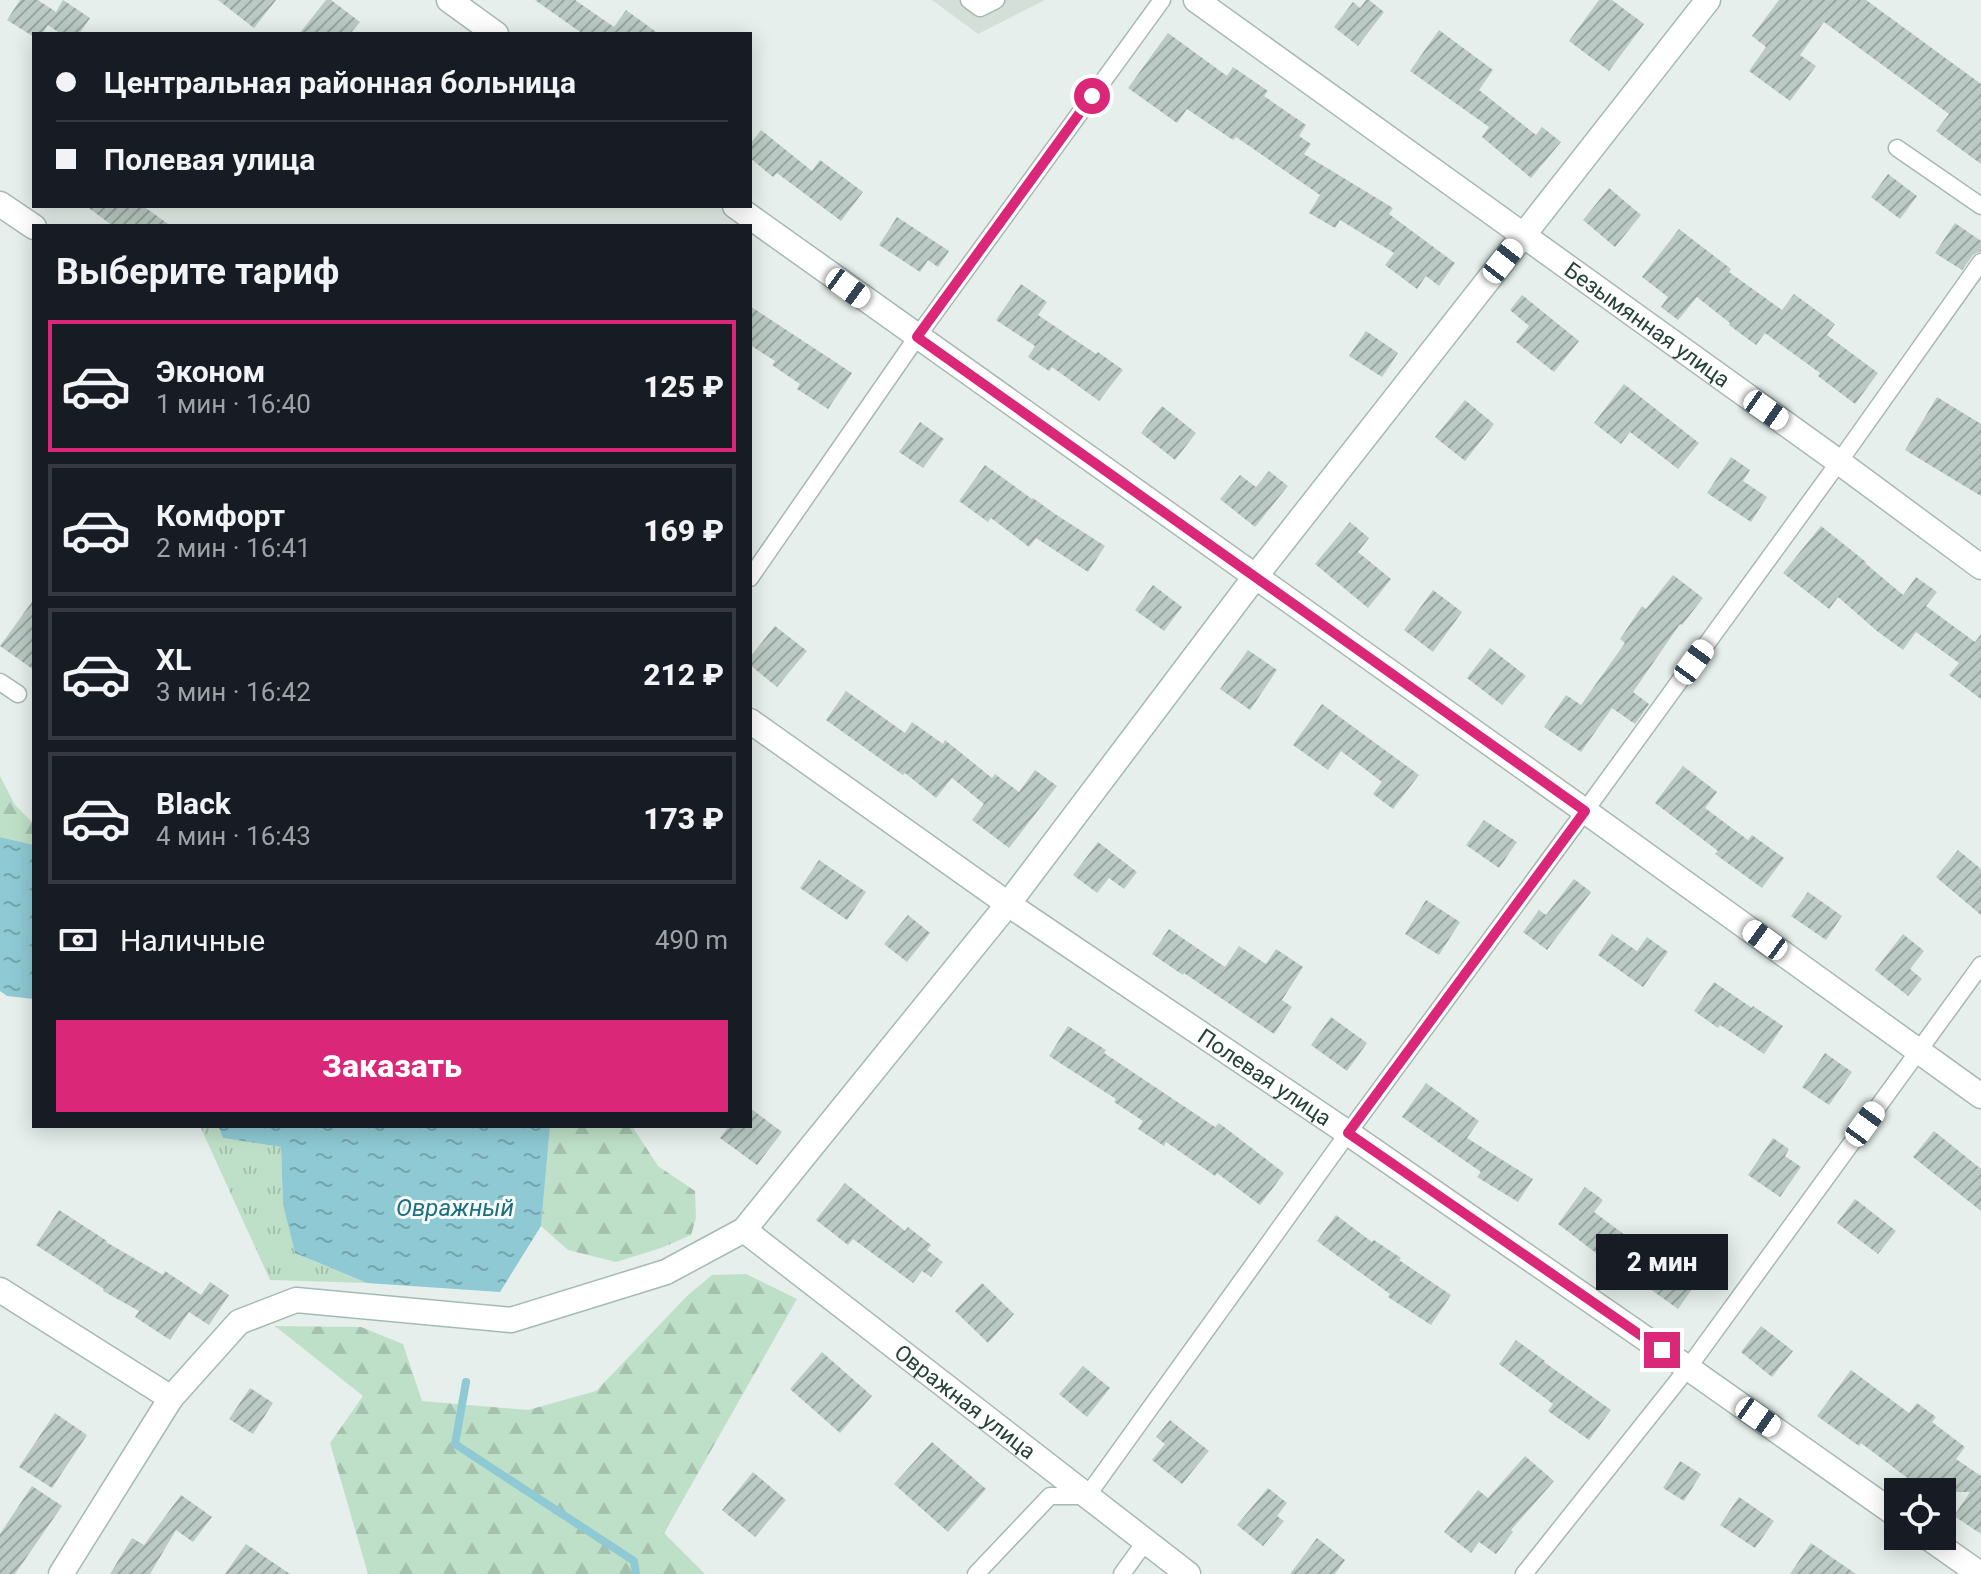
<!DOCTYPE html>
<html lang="ru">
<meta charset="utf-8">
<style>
:root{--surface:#171b24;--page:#20242c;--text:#f1f3f6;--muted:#9ea1a6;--line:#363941;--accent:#db2777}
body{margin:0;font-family:Roboto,sans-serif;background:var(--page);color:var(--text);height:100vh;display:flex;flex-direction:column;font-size:30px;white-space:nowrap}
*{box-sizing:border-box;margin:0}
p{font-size:26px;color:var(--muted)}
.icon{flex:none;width:44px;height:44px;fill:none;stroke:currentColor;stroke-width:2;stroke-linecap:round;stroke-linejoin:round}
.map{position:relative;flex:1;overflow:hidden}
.sheet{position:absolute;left:32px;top:224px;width:720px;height:904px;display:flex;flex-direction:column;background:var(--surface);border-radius:0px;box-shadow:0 4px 20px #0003}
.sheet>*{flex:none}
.hud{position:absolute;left:32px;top:32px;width:720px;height:176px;border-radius:0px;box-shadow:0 4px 20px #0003;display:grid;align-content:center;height:176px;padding:0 24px;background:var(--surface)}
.fabs{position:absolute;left:1884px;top:1478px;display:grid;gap:16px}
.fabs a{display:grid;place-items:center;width:72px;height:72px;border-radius:0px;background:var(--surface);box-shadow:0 4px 20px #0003;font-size:40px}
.end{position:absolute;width:36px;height:36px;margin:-18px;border:10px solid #db2777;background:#fff;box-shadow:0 0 0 4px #fff}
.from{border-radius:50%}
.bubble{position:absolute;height:56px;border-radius:0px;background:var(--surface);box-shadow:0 4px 20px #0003;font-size:26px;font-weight:800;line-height:56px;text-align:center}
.car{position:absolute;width:24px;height:48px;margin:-24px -12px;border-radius:10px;box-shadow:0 0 6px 2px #0007;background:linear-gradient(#fff 24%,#345 0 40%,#fff 0 76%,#345 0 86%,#fff 0)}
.hud b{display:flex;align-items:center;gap:28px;height:76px;font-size:30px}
.hud b+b{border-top:2px solid var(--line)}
.hud i{width:20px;height:20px;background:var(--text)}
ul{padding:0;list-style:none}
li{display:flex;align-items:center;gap:24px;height:132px;margin:0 16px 12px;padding:0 8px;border:4px solid var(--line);border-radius:0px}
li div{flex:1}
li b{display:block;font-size:30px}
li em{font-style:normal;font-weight:800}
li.on{border-color:var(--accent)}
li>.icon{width:72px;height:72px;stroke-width:1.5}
h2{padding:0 24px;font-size:36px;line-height:96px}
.pay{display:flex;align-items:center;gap:20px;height:88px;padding:0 24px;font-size:30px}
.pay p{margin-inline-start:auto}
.action{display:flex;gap:16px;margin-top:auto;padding:16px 24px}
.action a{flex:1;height:92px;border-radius:0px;background:var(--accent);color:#fff;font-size:32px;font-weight:800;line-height:92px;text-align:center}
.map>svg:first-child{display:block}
.built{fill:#d4dfda}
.grass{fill:url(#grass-tufts)}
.forest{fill:url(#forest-firs)}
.water{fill:url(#water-ripples)}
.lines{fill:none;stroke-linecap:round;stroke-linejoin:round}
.stream{stroke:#8ec9d4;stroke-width:8}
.building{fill:url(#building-hatch)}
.lane-casing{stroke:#a8b8b2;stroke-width:19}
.street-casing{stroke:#a8b8b2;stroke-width:27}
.secondary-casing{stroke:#a4bbb3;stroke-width:27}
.lane{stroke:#fff;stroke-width:16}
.street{stroke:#fff;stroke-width:24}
.secondary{stroke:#fff;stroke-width:24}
.route{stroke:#db2777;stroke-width:10}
.labels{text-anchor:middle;stroke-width:6;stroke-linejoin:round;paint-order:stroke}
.street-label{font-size:22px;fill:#24423a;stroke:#f7fbf9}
.water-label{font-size:24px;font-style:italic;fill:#1c6f80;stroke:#f7fbf9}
</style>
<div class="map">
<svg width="1981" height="1574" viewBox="0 0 1981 1574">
<defs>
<pattern id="grass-tufts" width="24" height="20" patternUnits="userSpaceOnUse" patternTransform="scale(2)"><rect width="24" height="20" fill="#bfe0c8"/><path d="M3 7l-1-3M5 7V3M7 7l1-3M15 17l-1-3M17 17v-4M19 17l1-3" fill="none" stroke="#a4c1ad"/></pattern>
<pattern id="forest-firs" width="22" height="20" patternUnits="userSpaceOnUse" patternTransform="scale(2)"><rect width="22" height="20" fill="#bfe0c8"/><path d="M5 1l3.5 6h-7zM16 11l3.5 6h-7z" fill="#a4c1ad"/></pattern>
<pattern id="water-ripples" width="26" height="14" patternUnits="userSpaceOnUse" patternTransform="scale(2)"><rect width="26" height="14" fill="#8ec9d4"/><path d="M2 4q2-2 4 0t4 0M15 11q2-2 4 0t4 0" fill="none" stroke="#74a5ad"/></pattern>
<pattern id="building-hatch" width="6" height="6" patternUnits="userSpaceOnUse" patternTransform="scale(2)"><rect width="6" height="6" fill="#bbcac4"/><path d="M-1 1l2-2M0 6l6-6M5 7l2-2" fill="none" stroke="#98a6a0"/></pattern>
</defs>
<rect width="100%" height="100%" fill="#e6efeb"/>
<polygon class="built" points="932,0 1045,0 978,34"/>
<polygon class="grass" points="200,1126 218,1126 223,1138 281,1147 283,1205 295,1253 367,1283 270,1280"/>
<g class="forest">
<polygon points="0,776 15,805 34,824 34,845 0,837"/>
<polygon points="550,1126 632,1126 658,1166 695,1191 696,1218 691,1235 661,1248 616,1262 568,1250 541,1226"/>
<polygon points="746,1274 797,1299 664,1533 705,1574 368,1574 330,1443 363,1396 275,1326 361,1327 403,1344 422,1401 528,1410 596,1391 688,1295 712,1275"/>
</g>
<g class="water">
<polygon points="0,837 34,845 34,999 7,996 0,991"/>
<polygon points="218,1126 550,1126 541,1226 500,1292 367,1283 295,1253 283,1205 281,1147 223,1138"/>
</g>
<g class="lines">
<polyline class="stream" points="466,1382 455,1444 634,1561 636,1574"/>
</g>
<g class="building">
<polygon points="20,0 38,0 56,12 63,0 90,18 79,34 61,34 48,25 42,34 34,34 34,37 7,20"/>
<polygon points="218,0 276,0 254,28"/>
<polygon points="326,0 331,0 360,22 350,34 299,34"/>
<polygon points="535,0 575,0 614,27 626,10 659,34 583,34"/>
<polygon points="1366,0 1369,0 1384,12 1358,46 1334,27 1353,2 1360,8"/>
<polygon points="1599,0 1612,0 1644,24 1609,71 1569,41"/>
<polygon points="1779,0 1866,0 1981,84 1981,164 1936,131 1949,114 1824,22 1800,55 1816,66 1790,101 1749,71 1766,47 1752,36"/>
<polygon points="1439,30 1493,70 1479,90 1536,135 1542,127 1561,142 1531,178 1482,137 1489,127 1410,71"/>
<polygon points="1168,33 1227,76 1233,67 1268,91 1264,96 1306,125 1299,136 1311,144 1304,154 1393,208 1389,214 1455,263 1439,286 1426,276 1417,289 1385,265 1394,253 1340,220 1335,228 1309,213 1320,195 1236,137 1233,140 1187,109 1177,123 1128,88"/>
<polygon points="761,130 812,171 820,160 863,192 841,221 777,173 773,177 750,158 750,144"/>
<polygon points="1888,174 1917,196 1900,219 1871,197"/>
<polygon points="1609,188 1641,215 1615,247 1583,220"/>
<polygon points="86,206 143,206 171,226 113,226"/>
<polygon points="897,217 949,251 938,267 928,260 920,272 879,245"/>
<polygon points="1955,223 1981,241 1981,251 1973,255 1962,270 1935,253"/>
<polygon points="1679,229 1731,269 1729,272 1782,310 1794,294 1835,324 1827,335 1878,373 1855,404 1818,376 1820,373 1765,333 1756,345 1729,325 1730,323 1697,297 1678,320 1661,307 1668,297 1642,277"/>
<polygon points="1021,284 1047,302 1038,315 1096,354 1098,352 1123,370 1099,401 1052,367 1049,371 1028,357 1035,346 996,320"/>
<polygon points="1522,295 1579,341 1554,372 1516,342 1529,326 1510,310"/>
<polygon points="750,306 852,373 828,409 797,389 800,384 772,365 775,361 750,345"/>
<polygon points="1366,331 1398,353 1382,377 1349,356"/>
<polygon points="1624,384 1699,443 1678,469 1630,432 1621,444 1594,423"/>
<polygon points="1937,397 1981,424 1981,496 1905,450"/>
<polygon points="1465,400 1494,424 1465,461 1435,437"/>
<polygon points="1162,406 1196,433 1175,460 1141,433"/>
<polygon points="920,422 944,439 923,468 899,452"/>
<polygon points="1731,457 1750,470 1743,481 1767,497 1751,522 1707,493"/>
<polygon points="985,465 1032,499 1033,498 1055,514 1105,546 1088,572 1036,538 1029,547 991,518 988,522 959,501"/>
<polygon points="1269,471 1288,486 1255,527 1220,499 1240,475 1256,487"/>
<polygon points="1350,522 1369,538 1358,552 1391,579 1368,608 1315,564"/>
<polygon points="1821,526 1866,562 1865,563 1903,595 1916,577 1937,592 1926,606 1975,642 1981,634 1981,699 1949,675 1959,663 1916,632 1903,650 1877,631 1838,597 1829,609 1783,573"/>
<polygon points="1673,575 1703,598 1682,625 1680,624 1633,692 1649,704 1635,724 1612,708 1581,752 1544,727 1566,695 1581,705 1625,643 1620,639 1642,606 1646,609"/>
<polygon points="1153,585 1182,607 1164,631 1135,610"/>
<polygon points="1433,590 1462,612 1433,652 1404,630"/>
<polygon points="34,599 34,670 0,646"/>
<polygon points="775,626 807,651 777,687 750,665 750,657"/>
<polygon points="1490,648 1526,676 1502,705 1467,678"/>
<polygon points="1248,650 1277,670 1250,710 1220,689"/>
<polygon points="846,691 905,733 912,722 943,744 945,740 992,778 995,774 1019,792 1035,770 1057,786 1009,848 972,820 984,804 952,778 936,798 905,773 903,775 826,720"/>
<polygon points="1322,704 1419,775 1393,809 1373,794 1382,782 1341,751 1328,770 1293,745"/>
<polygon points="1683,766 1717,792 1705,808 1748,840 1752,835 1784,858 1762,888 1715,854 1718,851 1655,803"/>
<polygon points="1484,820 1517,842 1499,868 1466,845"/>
<polygon points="1098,842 1137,872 1124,889 1109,878 1097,893 1073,875"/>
<polygon points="1958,850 1981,869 1981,915 1936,877"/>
<polygon points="819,860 866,892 847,920 800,888"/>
<polygon points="1574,879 1591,892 1547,950 1523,932 1539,910 1546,915"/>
<polygon points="1808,892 1842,916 1826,940 1791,916"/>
<polygon points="1426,900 1460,922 1439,955 1405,934"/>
<polygon points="908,915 930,933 907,962 884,944"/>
<polygon points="1169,929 1225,967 1239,946 1266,964 1276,949 1303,967 1282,1000 1292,1007 1274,1034 1184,973 1183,975 1152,954"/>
<polygon points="1612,934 1637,951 1647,937 1668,952 1643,987 1598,955"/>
<polygon points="1903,934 1924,951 1910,969 1922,979 1908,996 1875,970"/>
<polygon points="1714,982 1752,1008 1753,1006 1783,1026 1764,1054 1720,1025 1718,1028 1694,1011"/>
<polygon points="1331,1017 1367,1043 1347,1071 1311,1045"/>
<polygon points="1068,1026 1106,1050 1104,1053 1215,1127 1219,1123 1284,1173 1260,1205 1217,1173 1215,1176 1166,1142 1164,1146 1138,1129 1143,1121 1114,1102 1116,1099 1049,1056"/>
<polygon points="1825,1053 1852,1072 1829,1105 1802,1087"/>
<polygon points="1426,1083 1479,1121 1467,1138 1533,1179 1518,1202 1477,1177 1481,1172 1402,1117"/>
<polygon points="750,1108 782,1132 757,1165 720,1138 729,1126 750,1126"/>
<polygon points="1934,1131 1981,1169 1981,1211 1913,1157"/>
<polygon points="1773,1138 1789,1149 1785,1156 1801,1167 1780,1197 1748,1175"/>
<polygon points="845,1183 905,1231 908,1227 931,1245 927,1250 943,1262 931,1277 922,1271 913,1283 853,1239 848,1245 816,1220"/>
<polygon points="1585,1187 1603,1200 1594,1212 1633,1241 1638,1234 1700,1278 1678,1309 1597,1251 1596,1253 1558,1224"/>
<polygon points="1855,1199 1896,1231 1878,1254 1837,1223"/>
<polygon points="59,1210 107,1241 106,1242 163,1275 165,1271 201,1295 210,1282 229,1295 209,1325 189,1312 170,1340 135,1317 139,1311 103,1291 104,1289 36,1245"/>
<polygon points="1336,1215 1372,1242 1374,1240 1401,1258 1399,1260 1451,1295 1431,1325 1388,1297 1390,1294 1317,1241"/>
<polygon points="982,1283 1014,1314 988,1343 955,1311"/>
<polygon points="1761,1326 1793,1351 1772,1377 1741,1352"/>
<polygon points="1516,1340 1545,1361 1544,1362 1611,1410 1589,1440 1548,1411 1553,1404 1499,1364"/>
<polygon points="822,1352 872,1396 840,1433 790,1389"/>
<polygon points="1083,1366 1110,1388 1087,1417 1059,1394"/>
<polygon points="1851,1370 1909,1413 1917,1403 1936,1417 1932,1422 1965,1447 1956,1459 1981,1476 1981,1534 1954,1516 1970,1492 1926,1492 1861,1443 1859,1446 1817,1416"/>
<polygon points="250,1388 273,1403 253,1434 229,1419"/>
<polygon points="55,1413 87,1435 52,1488 19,1467"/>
<polygon points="1170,1420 1209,1451 1182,1484 1152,1460 1165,1444 1156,1437"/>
<polygon points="932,1442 986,1489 948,1532 894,1484"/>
<polygon points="1525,1456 1554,1481 1511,1530 1513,1532 1496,1554 1479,1542 1471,1553 1444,1532 1478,1490 1488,1498"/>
<polygon points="1680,1461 1701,1474 1684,1501 1663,1488"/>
<polygon points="753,1472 786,1500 755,1537 722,1510"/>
<polygon points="32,1486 62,1506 15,1574 0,1574 0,1534"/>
<polygon points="1268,1488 1287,1503 1277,1516 1284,1521 1263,1546 1237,1525"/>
<polygon points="181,1495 212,1517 193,1542 176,1530 150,1574 110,1574 132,1538 144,1545"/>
<polygon points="1739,1497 1774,1521 1755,1548 1720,1525"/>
<polygon points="1317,1538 1345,1560 1335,1574 1290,1574"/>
<polygon points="1811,1543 1856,1574 1790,1574"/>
<polygon points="246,1544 290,1574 225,1574"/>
</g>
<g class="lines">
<defs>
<g id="lane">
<polyline points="969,0 980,8 996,0"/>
<polyline points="1897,148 1981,206"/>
<polyline points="750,578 917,337 1162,0"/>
<polyline points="0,682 18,694"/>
<polyline points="976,1574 1050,1496 1087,1496 1348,1133 1585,811 1839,462 1981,262"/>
<polyline points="1122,1574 1145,1542"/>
<polyline points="1524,1574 1688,1368 1981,965"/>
</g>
<g id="street">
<polyline points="449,0 496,34"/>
<path id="s1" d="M1196,0L1839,462L1981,567"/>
<polyline points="0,204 34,227"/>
<polyline points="735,206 1585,811 1981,1096"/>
<path id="s2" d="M750,721L1008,904L1348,1133L1688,1368L1898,1516"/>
<path id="s3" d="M744,1230L1188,1574"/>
<polyline points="0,1290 171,1398"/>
<polyline points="1926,1536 1980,1574"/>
</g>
<polyline id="secondary" points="61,1574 171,1398 239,1322 296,1300 511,1320 666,1272 744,1230 1008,904 1255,577 1708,0"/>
</defs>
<use href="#lane" class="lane-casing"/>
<use href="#street" class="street-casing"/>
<use href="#secondary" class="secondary-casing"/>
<use href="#lane" class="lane"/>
<use href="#street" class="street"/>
<use href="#secondary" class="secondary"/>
</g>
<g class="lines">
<polyline class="route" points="1092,96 917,337 1585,811 1348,1133 1662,1350"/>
</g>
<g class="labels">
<g class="street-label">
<text dy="8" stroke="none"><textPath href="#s1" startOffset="556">Безымянная улица</textPath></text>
<text dy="8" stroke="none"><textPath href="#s2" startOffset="626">Полевая улица</textPath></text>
<text dy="8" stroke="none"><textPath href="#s3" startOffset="280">Овражная улица</textPath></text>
</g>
<g class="water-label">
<text x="455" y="1216">Овражный</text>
</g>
</g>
</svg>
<div class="fabs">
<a><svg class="icon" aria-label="locate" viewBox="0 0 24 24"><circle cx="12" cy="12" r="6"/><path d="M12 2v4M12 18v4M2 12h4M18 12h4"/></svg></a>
</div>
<i class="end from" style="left:1092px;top:96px"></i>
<i class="end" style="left:1662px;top:1350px"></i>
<div class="bubble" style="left:1596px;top:1234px;width:132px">2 мин</div>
<i class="car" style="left:1503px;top:261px;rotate:38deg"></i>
<i class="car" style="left:848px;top:288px;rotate:126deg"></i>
<i class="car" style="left:1766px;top:410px;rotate:125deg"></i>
<i class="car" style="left:1694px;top:662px;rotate:36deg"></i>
<i class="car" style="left:1765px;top:940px;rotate:306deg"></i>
<i class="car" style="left:1865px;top:1124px;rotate:36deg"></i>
<i class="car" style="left:1758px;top:1417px;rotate:125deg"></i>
<div class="hud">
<b><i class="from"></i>Центральная районная больница</b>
<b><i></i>Полевая улица</b>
</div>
<section class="sheet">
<h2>Выберите тариф</h2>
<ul>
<li class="on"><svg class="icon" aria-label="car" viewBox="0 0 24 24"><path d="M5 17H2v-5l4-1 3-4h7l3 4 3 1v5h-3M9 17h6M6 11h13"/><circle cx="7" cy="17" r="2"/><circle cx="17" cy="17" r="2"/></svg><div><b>Эконом</b><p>1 мин · 16:40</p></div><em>125 ₽</em></li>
<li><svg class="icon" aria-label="car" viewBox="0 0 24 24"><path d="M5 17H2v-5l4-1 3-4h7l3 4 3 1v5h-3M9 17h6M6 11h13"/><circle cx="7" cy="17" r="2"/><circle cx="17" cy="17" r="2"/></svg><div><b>Комфорт</b><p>2 мин · 16:41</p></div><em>169 ₽</em></li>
<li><svg class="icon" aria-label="car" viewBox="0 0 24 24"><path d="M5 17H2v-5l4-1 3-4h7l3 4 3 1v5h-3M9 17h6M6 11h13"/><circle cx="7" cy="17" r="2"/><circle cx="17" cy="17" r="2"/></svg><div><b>XL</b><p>3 мин · 16:42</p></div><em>212 ₽</em></li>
<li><svg class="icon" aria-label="car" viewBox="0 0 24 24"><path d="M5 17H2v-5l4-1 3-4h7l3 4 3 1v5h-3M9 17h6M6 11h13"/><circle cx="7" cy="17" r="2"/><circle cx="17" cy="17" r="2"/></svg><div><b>Black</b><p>4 мин · 16:43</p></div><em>173 ₽</em></li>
</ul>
<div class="pay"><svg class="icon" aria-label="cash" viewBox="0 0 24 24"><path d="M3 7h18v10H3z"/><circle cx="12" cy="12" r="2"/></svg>Наличные<p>490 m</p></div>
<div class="action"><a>Заказать</a></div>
</section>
</div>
